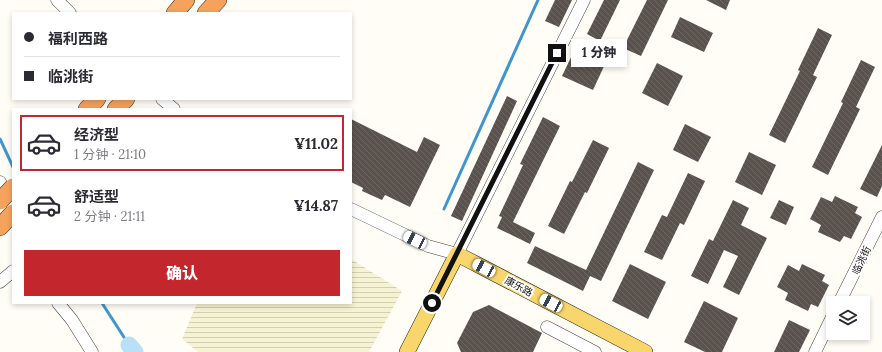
<!DOCTYPE html>
<html lang="zh">
<meta charset="utf-8">
<style>
:root{--surface:#fff;--page:#f7f7f7;--text:#2b2b33;--muted:#7c7c81;--line:#e1e1e2;--accent:#c4262e}
body{margin:0;font-family:Lora,"Noto Sans SC",serif;background:var(--page);color:var(--text);height:100vh;display:flex;flex-direction:column;font-size:15px;white-space:nowrap}
*{box-sizing:border-box;margin:0}
p{font-size:13px;color:var(--muted)}
.icon{flex:none;width:22px;height:22px;fill:none;stroke:currentColor;stroke-width:2;stroke-linecap:round;stroke-linejoin:round}
.map{position:relative;flex:1;overflow:hidden}
.side{position:absolute;left:12px;top:108px;width:340px;height:196px;display:flex;flex-direction:column;background:var(--surface);border-radius:0px;box-shadow:0 2px 6px #0003}
.side>*{flex:none}
.top-card{position:absolute;left:12px;top:12px;width:340px;height:88px;border-radius:0px;box-shadow:0 2px 6px #0003;display:grid;align-content:center;height:88px;padding:0 12px;background:var(--surface)}
.controls{position:absolute;left:826px;top:296px;display:grid;gap:8px}
.controls a{display:grid;place-items:center;width:44px;height:44px;border-radius:0px;background:var(--surface);box-shadow:0 2px 6px #0003;font-size:20px}
.end{position:absolute;width:18px;height:18px;margin:-9px;border:5px solid #111;background:#fff;box-shadow:0 0 0 2px #fff}
.from{border-radius:50%}
.bubble{position:absolute;height:28px;border-radius:0px;background:var(--surface);box-shadow:0 2px 6px #0003;font-size:13px;font-weight:800;line-height:28px;text-align:center}
.car{position:absolute;width:12px;height:24px;margin:-12px -6px;border-radius:5px;box-shadow:0 0 3px 1px #0007;background:linear-gradient(#fff 24%,#345 0 40%,#fff 0 76%,#345 0 86%,#fff 0)}
.top-card b{display:flex;align-items:center;gap:14px;height:38px;font-size:15px}
.top-card b+b{border-top:1px solid var(--line)}
.top-card i{width:10px;height:10px;background:var(--text)}
ul{padding:7px 0 0;list-style:none}
li{display:flex;align-items:center;gap:12px;height:56px;margin:0 8px 6px;padding:0 4px;border:2px solid transparent;border-radius:0px}
li div{flex:1}
li b{display:block;font-size:15px}
li em{font-style:normal;font-weight:800}
li.current{border-color:var(--accent)}
li>.icon{width:36px;height:36px;stroke-width:1.5}
.primary-button{display:flex;gap:8px;margin-top:auto;padding:8px 12px}
.primary-button a{flex:1;height:46px;border-radius:0px;background:var(--accent);color:#fff;font-size:16px;font-weight:800;line-height:46px;text-align:center}
.map>svg:first-child{display:block}
.farmland{fill:url(#farmland-rules)}
.lines{fill:none;stroke-linecap:round;stroke-linejoin:round}
.stream{stroke:#3f96cf;stroke-width:3}
.river{stroke:#b9e0f7;stroke-width:17}
.building{fill:url(#building-back-hatch)}
.minor-casing{stroke:#444;stroke-width:13}
.major-casing{stroke:#222;stroke-width:16}
.highway-casing{stroke:#222;stroke-width:18}
.minor{stroke:#fff;stroke-width:12}
.major{stroke:#f9d66b;stroke-width:15}
.highway{stroke:#f5a25d;stroke-width:17}
.highway-bridge-casing{stroke:#222;stroke-width:18;stroke-linecap:butt}
.highway-bridge{stroke:#f5a25d;stroke-width:17}
.route{stroke:#111;stroke-width:5}
.labels{text-anchor:middle;stroke-width:4;stroke-linejoin:round;paint-order:stroke}
.street-label{font-size:10px;fill:#111;stroke:#fff}
</style>
<div class="map">
<svg width="882" height="352" viewBox="0 0 882 352">
<defs>
<pattern id="farmland-rules" width="6" height="5" patternUnits="userSpaceOnUse"><rect width="6" height="5" fill="#f6f3d4"/><path d="M0 2.5h6" fill="none" stroke="#d2cfb5"/></pattern>
<pattern id="building-back-hatch" width="6" height="6" patternUnits="userSpaceOnUse"><rect width="6" height="6" fill="#5a524d"/><path d="M-1 5l2 2M0 0l6 6M5-1l2 2" fill="none" stroke="#6d6662"/></pattern>
</defs>
<rect width="100%" height="100%" fill="#fffdf5"/>
<polygon class="farmland" points="351,259 402,291 369,352 198,352 182,339 197,303 351,303"/>
<g class="lines">
<g class="stream">
<polyline points="0,139 13,167"/>
<polyline points="444,209 538,0"/>
<polyline points="102,303 129,345"/>
</g>
<polyline class="river" points="129,345 135,352"/>
</g>
<g class="building">
<polygon points="555,0 572,0 559,27 545,21"/>
<polygon points="604,0 620,0 600,41 587,34"/>
<polygon points="647,0 668,0 641,56 623,48"/>
<polygon points="706,0 730,0 726,10"/>
<polygon points="680,17 713,33 704,52 671,37"/>
<polygon points="818,28 832,35 813,75 817,77 785,143 769,135 800,71 798,70"/>
<polygon points="576,47 606,62 593,90 562,76"/>
<polygon points="861,60 875,67 856,107 860,109 828,175 812,167 843,103 841,102"/>
<polygon points="657,63 683,76 668,106 642,93"/>
<polygon points="507,96 517,101 462,221 451,216"/>
<polygon points="543,117 560,126 513,222 535,233 530,244 497,228 502,217 499,216 523,165 520,164"/>
<polygon points="351,119 417,152 424,137 440,145 410,207 385,195 382,200 362,191 363,188 351,182"/>
<polygon points="685,124 711,137 698,162 673,150"/>
<polygon points="593,140 609,148 587,193 585,192 564,234 548,226 570,181 572,182"/>
<polygon points="882,145 882,186 877,197 860,189"/>
<polygon points="749,152 776,165 762,195 735,182"/>
<polygon points="638,162 654,170 601,281 590,276 583,291 527,263 535,246 586,270"/>
<polygon points="688,173 705,181 684,225 680,223 662,260 644,252 662,215 667,217"/>
<polygon points="835,196 858,207 855,213 862,217 851,239 844,236 840,242 818,232 821,225 810,219 821,197 832,202"/>
<polygon points="733,200 749,208 741,225 767,238 739,295 723,287 738,256 724,250 708,284 691,276 709,239 713,241"/>
<polygon points="779,200 794,207 786,225 770,218"/>
<polygon points="630,264 666,282 648,319 612,301"/>
<polygon points="802,264 825,275 822,281 829,285 818,307 811,304 808,311 785,300 788,293 777,287 788,265 799,271"/>
<polygon points="704,301 738,318 722,352 705,352 684,342"/>
<polygon points="489,305 542,333 533,352 461,352 457,343 473,312"/>
<polygon points="789,320 810,330 799,352 774,352"/>
</g>
<g class="lines">
<defs>
<g id="minor">
<polyline points="57,0 70,13"/>
<polyline points="162,99 174,109"/>
<polyline points="0,182 13,205"/>
<polyline points="351,209 428,246 457,254 584,0"/>
<polyline points="0,282 13,271"/>
<polyline points="58,303 72,320 92,352"/>
<polyline points="839,303 882,217"/>
<polyline points="547,327 595,352"/>
<polyline points="815,352 833,315"/>
</g>
<polyline id="major" points="407,352 457,254 645,352"/>
<g id="highway">
<polyline points="175,13 186,0"/>
<polyline points="206,13 218,0"/>
<polyline points="87,109 97,99"/>
<polyline points="116,109 126,99"/>
<polyline points="0,227 13,213"/>
</g>
</defs>
<use href="#minor" class="minor-casing"/>
<use href="#major" class="major-casing"/>
<use href="#highway" class="highway-casing"/>
<use href="#minor" class="minor"/>
<use href="#major" class="major"/>
<use href="#highway" class="highway"/>
<defs>
<polyline id="highway-bridge" points="0,201 13,187"/>
</defs>
<use href="#highway-bridge" class="highway-bridge-casing"/>
<use href="#highway-bridge" class="highway-bridge"/>
</g>
<g class="lines">
<polyline class="route" points="432,303 557,53"/>
</g>
<g class="labels">
<g class="street-label">
<text transform="translate(861 260) rotate(-64)" y="4">临洮街</text>
<text transform="translate(519 286) rotate(28)" y="4">康乐路</text>
</g>
</g>
</svg>
<div class="controls">
<a><svg class="icon" aria-label="layers" viewBox="0 0 24 24"><path d="M12 4l9 5-9 5-9-5zM3 14l9 5 9-5"/></svg></a>
</div>
<i class="end from" style="left:432px;top:303px"></i>
<i class="end" style="left:557px;top:53px"></i>
<div class="bubble" style="left:571px;top:39px;width:56px">1 分钟</div>
<i class="car" style="left:415px;top:240px;rotate:296deg"></i>
<i class="car" style="left:484px;top:268px;rotate:298deg"></i>
<i class="car" style="left:551px;top:303px;rotate:298deg"></i>
<div class="top-card">
<b><i class="from"></i>福利西路</b>
<b><i></i>临洮街</b>
</div>
<section class="side">
<ul>
<li class="current"><svg class="icon" aria-label="car" viewBox="0 0 24 24"><path d="M5 17H2v-5l4-1 3-4h7l3 4 3 1v5h-3M9 17h6M6 11h13"/><circle cx="7" cy="17" r="2"/><circle cx="17" cy="17" r="2"/></svg><div><b>经济型</b><p>1 分钟 · 21:10</p></div><em>¥11.02</em></li>
<li><svg class="icon" aria-label="car" viewBox="0 0 24 24"><path d="M5 17H2v-5l4-1 3-4h7l3 4 3 1v5h-3M9 17h6M6 11h13"/><circle cx="7" cy="17" r="2"/><circle cx="17" cy="17" r="2"/></svg><div><b>舒适型</b><p>2 分钟 · 21:11</p></div><em>¥14.87</em></li>
</ul>
<div class="primary-button"><a>确认</a></div>
</section>
</div>
